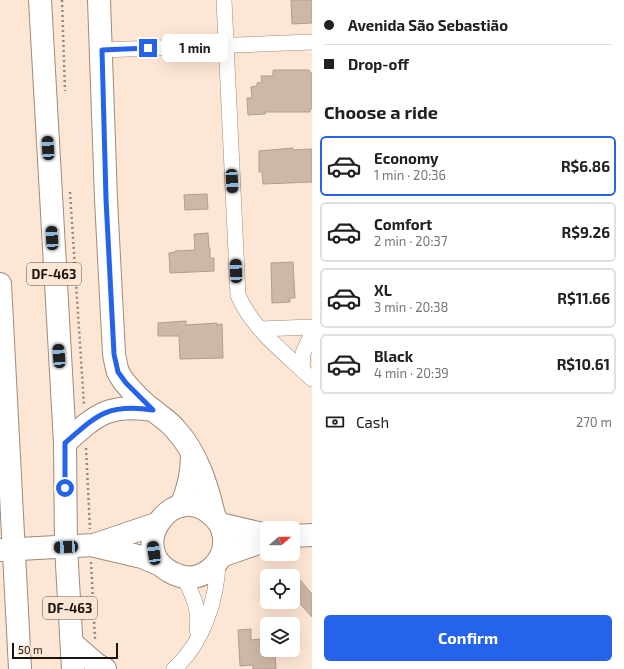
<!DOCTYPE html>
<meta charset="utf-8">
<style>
:root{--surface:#fff;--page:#f6f6f6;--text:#202124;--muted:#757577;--line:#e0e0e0;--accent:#2563eb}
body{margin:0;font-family:"Exo 2",sans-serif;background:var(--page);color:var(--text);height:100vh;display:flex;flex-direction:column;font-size:15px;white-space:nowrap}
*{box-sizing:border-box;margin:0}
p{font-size:13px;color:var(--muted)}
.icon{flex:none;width:22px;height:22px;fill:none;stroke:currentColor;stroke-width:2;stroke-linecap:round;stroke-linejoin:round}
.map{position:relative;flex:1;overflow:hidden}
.sheet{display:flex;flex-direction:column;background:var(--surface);width:312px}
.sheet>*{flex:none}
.guide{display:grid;align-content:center;height:88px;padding:0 12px;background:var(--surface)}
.needle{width:26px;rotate:70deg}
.tools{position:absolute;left:260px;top:521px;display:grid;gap:8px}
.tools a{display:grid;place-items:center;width:40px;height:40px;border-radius:6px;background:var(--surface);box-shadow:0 4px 16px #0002;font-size:20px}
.scale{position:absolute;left:12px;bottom:10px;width:106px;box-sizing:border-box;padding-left:4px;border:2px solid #1b130d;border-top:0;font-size:11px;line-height:14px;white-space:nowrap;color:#1b130d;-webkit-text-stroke:3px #fee6d4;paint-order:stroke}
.end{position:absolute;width:18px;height:18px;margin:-9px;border:5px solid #2563eb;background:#fff;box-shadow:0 0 0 2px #fff}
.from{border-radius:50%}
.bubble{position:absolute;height:28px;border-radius:6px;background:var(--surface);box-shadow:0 4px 16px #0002;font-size:13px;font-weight:700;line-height:28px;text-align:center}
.car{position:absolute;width:12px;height:24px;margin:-12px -6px;border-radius:5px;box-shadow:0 0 3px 1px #0007;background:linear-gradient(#222 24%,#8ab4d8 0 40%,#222 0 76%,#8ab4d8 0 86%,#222 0)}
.guide b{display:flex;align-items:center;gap:14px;height:38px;font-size:15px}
.guide b+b{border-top:1px solid var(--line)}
.guide i{width:10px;height:10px;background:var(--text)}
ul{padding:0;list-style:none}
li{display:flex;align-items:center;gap:12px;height:60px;margin:0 8px 6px;padding:0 4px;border:2px solid var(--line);border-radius:6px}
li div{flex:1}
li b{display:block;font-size:15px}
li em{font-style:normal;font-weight:700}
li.selected{border-color:var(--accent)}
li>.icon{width:36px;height:36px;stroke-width:1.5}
h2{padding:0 12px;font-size:18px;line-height:48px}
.pay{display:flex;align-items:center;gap:10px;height:44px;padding:0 12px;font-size:15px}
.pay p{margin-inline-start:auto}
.button{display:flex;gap:8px;margin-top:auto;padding:8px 12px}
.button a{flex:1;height:46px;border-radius:6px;background:var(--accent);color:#fff;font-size:16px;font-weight:700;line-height:46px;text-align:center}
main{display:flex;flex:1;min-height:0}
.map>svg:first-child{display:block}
.building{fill:#ceb7a6;stroke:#b39c8b}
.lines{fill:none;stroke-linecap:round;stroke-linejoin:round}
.street-casing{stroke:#a08a79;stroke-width:16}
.secondary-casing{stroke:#a08a79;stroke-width:24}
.primary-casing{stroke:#a08a79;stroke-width:24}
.path{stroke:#97867a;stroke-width:2.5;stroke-dasharray:2 3;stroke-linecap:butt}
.street{stroke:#fff;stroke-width:15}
.secondary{stroke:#fff;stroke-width:22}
.primary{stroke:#fff;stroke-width:22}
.route{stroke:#2563eb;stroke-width:5}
.labels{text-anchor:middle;stroke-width:4;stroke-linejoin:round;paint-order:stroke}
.shield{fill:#fee6d4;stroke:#5f5249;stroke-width:1}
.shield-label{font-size:13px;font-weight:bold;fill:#1b130d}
</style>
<main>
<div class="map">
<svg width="312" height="669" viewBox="0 0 312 669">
<rect width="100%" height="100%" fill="#fee6d4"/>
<g class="building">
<polygon points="291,0 312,0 312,23 292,24"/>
<polygon points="273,70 309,70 310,73 312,73 312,109 310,109 310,112 266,112 265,114 248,115 247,98 252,98 251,87 257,86 257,83 262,82 261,76 273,76"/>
<polygon points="293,148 293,150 312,149 312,182 263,184 262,172 259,172 259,151"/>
<polygon points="207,194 208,209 185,210 184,195"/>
<polygon points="208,233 209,248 210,248 210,258 214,258 214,271 170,273 169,253 175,252 175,251 195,250 194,234"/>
<polygon points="293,262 295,298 290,298 290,302 272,303 271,263"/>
<polygon points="186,321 186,325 217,323 217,325 222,324 223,358 180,359 179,336 158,336 158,323"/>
<polygon points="300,580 312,594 312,617 295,598"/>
<polygon points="251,629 251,640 261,639 261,646 266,645 266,655 275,654 276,669 253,669 253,665 240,666 238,630"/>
</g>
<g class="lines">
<defs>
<g id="street">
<path d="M224,0L238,295C252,329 286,354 312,379"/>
<polyline points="102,50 312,42"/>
<polyline points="260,329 312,327"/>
<polyline points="302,370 303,353 312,333"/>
<path d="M184,577C193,596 200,609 197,630"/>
<path d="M174,669C203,643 217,600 218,562"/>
</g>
<g id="secondary">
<path d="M99,0L106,199L114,354C115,359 116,366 118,372C123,383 143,403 153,410C161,417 169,421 176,430C197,453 207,485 214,515"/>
<path d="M181,506C189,488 192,474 192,455"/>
<path d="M220,524C222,529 224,534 224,539C226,562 202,583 180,576C116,555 178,466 220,524L267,535"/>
<polyline points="293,536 312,535"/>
<polyline points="95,546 142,557 161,565"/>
<polyline points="0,550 94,545 156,524"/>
<polyline points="221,556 267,540"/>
</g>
<g id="primary">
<polyline points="40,0 65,443 66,547 73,669"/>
<polyline points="0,284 20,669"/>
<path d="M65,443C96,415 108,403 153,410"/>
<polyline points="72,643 96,664 105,669"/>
</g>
</defs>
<use href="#street" class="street-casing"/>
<use href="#secondary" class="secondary-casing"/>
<use href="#primary" class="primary-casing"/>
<g class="path">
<polyline points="62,0 65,91"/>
<polyline points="70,192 84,405"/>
<polyline points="86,448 90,529"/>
<polyline points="91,562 95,639"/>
</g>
<use href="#street" class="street"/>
<use href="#secondary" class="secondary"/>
<use href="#primary" class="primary"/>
</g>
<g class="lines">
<path class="route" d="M65,488V443C97,415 108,403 153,410L126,383L118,372L114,354L106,199L102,50L148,48"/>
</g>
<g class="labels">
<g class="shield">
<rect x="27" y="263" width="54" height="22" rx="3"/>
<rect x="43" y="597" width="54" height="22" rx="3"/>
</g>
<g class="shield-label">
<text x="54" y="279">DF-463</text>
<text x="70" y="613">DF-463</text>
</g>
</g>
</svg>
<div class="tools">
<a><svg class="needle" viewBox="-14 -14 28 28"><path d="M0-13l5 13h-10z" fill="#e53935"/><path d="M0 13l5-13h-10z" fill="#757577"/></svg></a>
<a><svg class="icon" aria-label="locate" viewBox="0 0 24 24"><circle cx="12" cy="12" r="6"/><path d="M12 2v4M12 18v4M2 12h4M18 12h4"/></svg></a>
<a><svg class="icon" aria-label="layers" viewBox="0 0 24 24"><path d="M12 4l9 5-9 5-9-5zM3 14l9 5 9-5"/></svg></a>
</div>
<div class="scale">50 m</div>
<i class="end from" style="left:65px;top:488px"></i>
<i class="end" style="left:148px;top:48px"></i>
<div class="bubble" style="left:162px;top:34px;width:66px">1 min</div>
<i class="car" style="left:48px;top:148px;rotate:357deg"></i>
<i class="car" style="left:232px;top:181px;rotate:177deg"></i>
<i class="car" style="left:52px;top:238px;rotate:357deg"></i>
<i class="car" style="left:236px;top:271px;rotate:358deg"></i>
<i class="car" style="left:59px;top:356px;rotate:356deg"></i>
<i class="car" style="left:66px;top:547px;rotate:267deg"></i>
<i class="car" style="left:154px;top:553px;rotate:352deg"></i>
</div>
<section class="sheet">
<div class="guide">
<b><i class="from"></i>Avenida São Sebastião</b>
<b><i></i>Drop-off</b>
</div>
<h2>Choose a ride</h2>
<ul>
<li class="selected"><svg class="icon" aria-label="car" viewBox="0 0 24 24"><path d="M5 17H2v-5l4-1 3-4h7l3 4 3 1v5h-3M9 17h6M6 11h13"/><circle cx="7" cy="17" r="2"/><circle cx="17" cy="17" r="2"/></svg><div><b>Economy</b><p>1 min · 20:36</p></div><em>R$6.86</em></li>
<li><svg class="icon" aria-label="car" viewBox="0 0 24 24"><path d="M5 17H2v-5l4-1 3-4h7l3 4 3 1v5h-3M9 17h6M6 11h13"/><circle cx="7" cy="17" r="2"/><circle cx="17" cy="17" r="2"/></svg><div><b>Comfort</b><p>2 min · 20:37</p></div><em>R$9.26</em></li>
<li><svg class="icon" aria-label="car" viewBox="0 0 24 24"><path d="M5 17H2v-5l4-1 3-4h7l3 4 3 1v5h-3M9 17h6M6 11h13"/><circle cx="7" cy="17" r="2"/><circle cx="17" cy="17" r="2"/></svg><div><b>XL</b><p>3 min · 20:38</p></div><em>R$11.66</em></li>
<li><svg class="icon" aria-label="car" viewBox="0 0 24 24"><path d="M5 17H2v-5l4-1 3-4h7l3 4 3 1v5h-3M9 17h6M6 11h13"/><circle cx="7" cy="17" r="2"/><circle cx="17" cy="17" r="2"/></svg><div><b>Black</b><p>4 min · 20:39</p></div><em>R$10.61</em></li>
</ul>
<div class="pay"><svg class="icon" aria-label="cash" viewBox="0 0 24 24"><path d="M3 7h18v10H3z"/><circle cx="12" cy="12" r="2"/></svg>Cash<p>270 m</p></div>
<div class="button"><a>Confirm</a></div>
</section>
</main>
